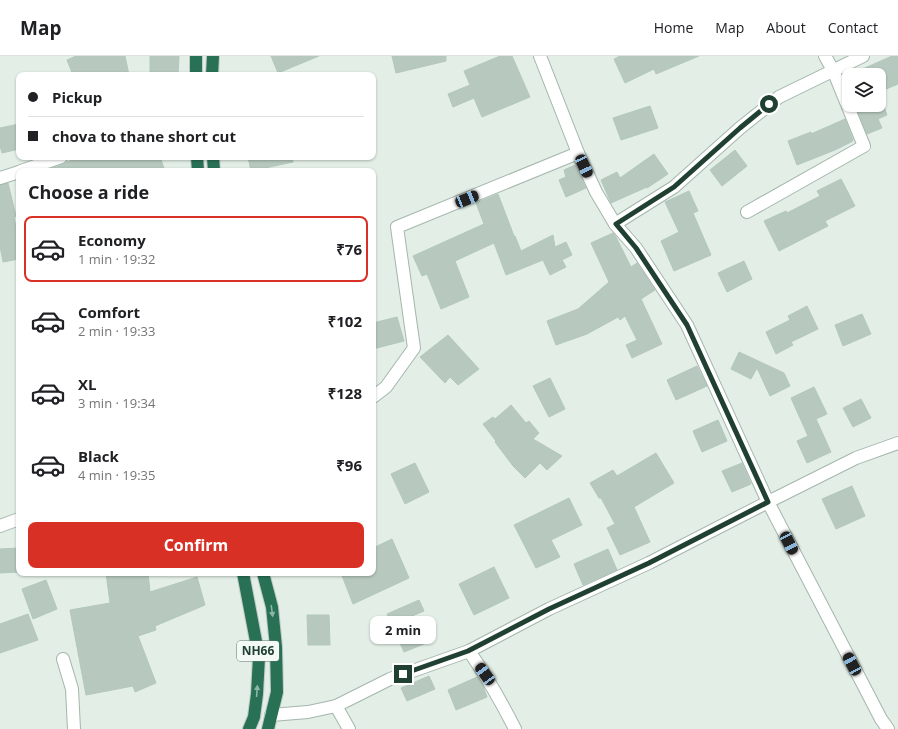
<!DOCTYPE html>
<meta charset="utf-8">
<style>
:root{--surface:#fff;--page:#f6f6f6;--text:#202124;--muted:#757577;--line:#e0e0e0;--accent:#d93025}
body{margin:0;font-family:"Open Sans",sans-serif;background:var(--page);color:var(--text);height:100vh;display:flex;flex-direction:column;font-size:15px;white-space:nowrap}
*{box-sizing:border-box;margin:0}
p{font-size:13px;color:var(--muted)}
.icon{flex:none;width:22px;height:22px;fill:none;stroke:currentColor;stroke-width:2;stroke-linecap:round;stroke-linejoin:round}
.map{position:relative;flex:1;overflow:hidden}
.panel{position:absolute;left:16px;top:112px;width:360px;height:408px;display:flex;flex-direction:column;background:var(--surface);border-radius:8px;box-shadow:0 1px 3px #0004}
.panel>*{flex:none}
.banner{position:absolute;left:16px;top:16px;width:360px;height:88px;border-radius:8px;box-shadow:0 1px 3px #0004;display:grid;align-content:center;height:88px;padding:0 12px;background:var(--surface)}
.controls{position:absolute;left:842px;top:12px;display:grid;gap:8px}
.controls a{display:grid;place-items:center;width:44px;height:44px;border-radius:8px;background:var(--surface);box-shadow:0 1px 3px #0004;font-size:20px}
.end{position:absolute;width:18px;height:18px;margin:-9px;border:5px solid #204132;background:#fff;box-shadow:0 0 0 2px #fff}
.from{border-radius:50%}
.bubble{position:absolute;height:28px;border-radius:8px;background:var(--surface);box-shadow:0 1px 3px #0004;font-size:13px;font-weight:700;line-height:28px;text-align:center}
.car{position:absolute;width:12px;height:24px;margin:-12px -6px;border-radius:5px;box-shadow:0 0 3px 1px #0007;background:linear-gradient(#222 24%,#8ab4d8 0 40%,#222 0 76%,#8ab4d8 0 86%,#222 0)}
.banner b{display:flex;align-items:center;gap:14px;height:38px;font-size:15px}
.banner b+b{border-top:1px solid var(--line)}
.banner i{width:10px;height:10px;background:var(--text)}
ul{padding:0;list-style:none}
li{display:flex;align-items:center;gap:12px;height:66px;margin:0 8px 6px;padding:0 4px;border:2px solid transparent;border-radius:8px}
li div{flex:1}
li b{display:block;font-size:15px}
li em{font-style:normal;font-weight:700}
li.active{border-color:var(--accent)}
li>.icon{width:36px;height:36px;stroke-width:1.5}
h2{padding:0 12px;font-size:18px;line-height:48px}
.primary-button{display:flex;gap:8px;margin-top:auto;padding:8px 12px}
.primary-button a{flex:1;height:46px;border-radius:8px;background:var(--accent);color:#fff;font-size:16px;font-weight:700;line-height:46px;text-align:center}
header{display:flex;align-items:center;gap:24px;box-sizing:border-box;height:56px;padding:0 20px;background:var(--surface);border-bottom:1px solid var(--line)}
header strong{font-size:19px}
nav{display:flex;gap:22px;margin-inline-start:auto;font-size:14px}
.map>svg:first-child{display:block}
.building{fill:#b7c9bf;stroke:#b3c8bc}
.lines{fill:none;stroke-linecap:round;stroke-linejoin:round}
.minor-casing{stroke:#a4b7ac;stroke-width:14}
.highway-casing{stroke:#c1cac6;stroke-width:14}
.minor{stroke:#fff;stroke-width:12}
.highway{stroke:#287155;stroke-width:12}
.oneway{fill:#8eb6a5}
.route{stroke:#204132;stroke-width:5}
.labels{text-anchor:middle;stroke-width:4;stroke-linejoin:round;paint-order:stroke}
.shield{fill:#f3faf5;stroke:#5f786c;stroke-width:1}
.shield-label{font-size:12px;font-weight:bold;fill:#204132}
</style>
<header>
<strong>Map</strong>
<nav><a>Home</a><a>Map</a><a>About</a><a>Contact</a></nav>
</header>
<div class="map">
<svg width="898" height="673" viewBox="0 0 898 673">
<rect width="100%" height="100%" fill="#e2eee6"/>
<g class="building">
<polygon points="76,0 125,0 129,19 73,19 67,4"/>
<polygon points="150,0 179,0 178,19 150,19"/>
<polygon points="271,0 319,0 278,17"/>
<polygon points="392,0 446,0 446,5 396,17"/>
<polygon points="500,0 512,0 530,41 482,61 474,42 453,51 448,38 470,29 464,15"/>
<polygon points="620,0 699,0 656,18 654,13 625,27 614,3"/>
<polygon points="892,0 898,0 898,28 879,36 879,19 849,19"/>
<polygon points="882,45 887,59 878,63 882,72 867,78 858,56 861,55 860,54 872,49 879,49 879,46"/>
<polygon points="650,50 658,72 621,84 613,62"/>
<polygon points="845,63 853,84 852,84 853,85 835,94 797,109 788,85 811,76 811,78"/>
<polygon points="19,68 19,93 2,97 0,90 0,72"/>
<polygon points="735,94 747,110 722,130 710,114"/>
<polygon points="654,98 668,118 647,132 647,131 611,147 601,124 617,116 620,122"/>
<polygon points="81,101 160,101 165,115 46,115 46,114 63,108 67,106"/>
<polygon points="248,101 292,101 293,106 251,115"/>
<polygon points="575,109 586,132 566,141 559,124 566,121 564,114"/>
<polygon points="841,123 855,150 825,165 828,170 779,195 764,165 786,155 787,157 820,140 817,135"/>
<polygon points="8,127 16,160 14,161 19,188 19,203 3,206 0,190 0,129"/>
<polygon points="689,135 698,155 693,157 711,199 674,215 661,185 679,176 665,146"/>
<polygon points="498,138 514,180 515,180 521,195 553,179 555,191 566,186 572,199 562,204 566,211 550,219 543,204 506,219 494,187 455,205 469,241 441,253 427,218 422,220 413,200 484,168 476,147"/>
<polygon points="613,177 616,181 631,211 637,207 655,234 641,243 662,288 632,302 626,289 637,284 625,260 620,264 618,261 587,278 556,289 547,265 578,253 609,226 591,187"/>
<polygon points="744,205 752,223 727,236 718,217"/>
<polygon points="807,250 818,273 791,286 793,289 776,298 766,276 790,264 788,260"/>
<polygon points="862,258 871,278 843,290 835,269"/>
<polygon points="397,261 404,285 373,293 373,267"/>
<polygon points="448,279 479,313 458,329 450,321 445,327 420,301"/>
<polygon points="739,296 784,317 790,330 770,340 757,312 751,323 731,313"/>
<polygon points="697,310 707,330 676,344 667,324"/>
<polygon points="550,322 565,353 549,361 533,330"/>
<polygon points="814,331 827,358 816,363 831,396 807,407 797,385 808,380 791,342"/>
<polygon points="861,343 871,362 853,371 843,352"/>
<polygon points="511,349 526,367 529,365 539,377 533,383 562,400 547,414 540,407 525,422 513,410 495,386 496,385 483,368 493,361 495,363"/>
<polygon points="718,364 727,385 702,396 693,375"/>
<polygon points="656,397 674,427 634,451 650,486 620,499 607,472 615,468 601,442 599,442 590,427 613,414 617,420"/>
<polygon points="415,407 429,436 405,448 391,418"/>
<polygon points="742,407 751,428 732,436 722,415"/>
<polygon points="852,430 865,460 836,473 822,443"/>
<polygon points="569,442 582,469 551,484 560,501 536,512 514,469"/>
<polygon points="392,483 409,522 353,548 341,517 373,517 373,492"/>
<polygon points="19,492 19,516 0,517 0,493"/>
<polygon points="608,493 617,514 583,529 574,508"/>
<polygon points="494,511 509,542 474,559 459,528"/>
<polygon points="106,517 148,517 150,536 197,521 205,549 155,570 156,574 138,580 156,627 135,636 133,630 86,639 70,554 110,547"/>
<polygon points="46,524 57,553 33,563 22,533"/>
<polygon points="419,544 424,555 412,560 424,588 404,596 387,558"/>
<polygon points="28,558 38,584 0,597 0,568"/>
<polygon points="307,559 329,559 330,589 308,589"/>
<polygon points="429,620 435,633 407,645 401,632"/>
<polygon points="477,621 483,630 487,641 456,654 448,634"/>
</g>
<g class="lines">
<defs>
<g id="minor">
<polyline points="540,0 578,97 596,136 615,168 636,192 687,269 768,446 881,663 888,673"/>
<polyline points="21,115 61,101"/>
<polyline points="0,122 19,116"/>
<polyline points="747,156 864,90 833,14 825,0"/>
<polyline points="615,168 674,131 740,72 779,41 863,0"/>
<polyline points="373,341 386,331 414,292 397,171 578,97"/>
<polyline points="0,470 19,463"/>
<path d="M469,595C487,621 501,645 515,673"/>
<polyline points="63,603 72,633 74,673"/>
<polyline points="336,650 349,673"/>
<polyline points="271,659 308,656 336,650 390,623 469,595 549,553 649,507 768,446 856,402 898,387"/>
</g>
<g id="highway">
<polyline points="196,19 196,0"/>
<polyline points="212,19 213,0"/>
<polyline points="197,101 198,115"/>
<polyline points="213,101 214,115"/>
<polyline points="243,517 259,601 257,638 254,661 249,673"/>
<polyline points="263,517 272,551 276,591 277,636 268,673"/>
</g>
</defs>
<use href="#minor" class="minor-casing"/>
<use href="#highway" class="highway-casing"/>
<use href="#minor" class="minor"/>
<use href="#highway" class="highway"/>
</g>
<defs><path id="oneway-solid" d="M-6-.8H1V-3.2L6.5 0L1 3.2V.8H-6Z"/></defs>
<g class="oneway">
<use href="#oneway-solid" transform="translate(272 555) rotate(82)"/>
<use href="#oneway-solid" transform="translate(257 635) rotate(-86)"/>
</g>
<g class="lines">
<polyline class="route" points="403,618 468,595 549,553 649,507 768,446 687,269 636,192 616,168 674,131 740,72 769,48"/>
</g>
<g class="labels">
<rect class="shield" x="237" y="585" width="42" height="20" rx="3"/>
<g class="shield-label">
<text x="258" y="599">NH66</text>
</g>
</g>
</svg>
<div class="controls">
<a><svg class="icon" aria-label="layers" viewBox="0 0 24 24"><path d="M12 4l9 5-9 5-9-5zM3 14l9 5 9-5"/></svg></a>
</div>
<i class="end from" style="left:769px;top:48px"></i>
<i class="end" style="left:403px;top:618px"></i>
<div class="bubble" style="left:370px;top:560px;width:66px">2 min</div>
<i class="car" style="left:584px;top:110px;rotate:155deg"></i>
<i class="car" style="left:467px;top:143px;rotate:68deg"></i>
<i class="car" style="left:789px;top:487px;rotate:153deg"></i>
<i class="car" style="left:852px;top:608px;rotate:332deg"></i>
<i class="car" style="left:485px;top:618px;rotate:324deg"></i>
<div class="banner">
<b><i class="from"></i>Pickup</b>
<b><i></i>chova to thane short cut</b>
</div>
<section class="panel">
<h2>Choose a ride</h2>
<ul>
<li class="active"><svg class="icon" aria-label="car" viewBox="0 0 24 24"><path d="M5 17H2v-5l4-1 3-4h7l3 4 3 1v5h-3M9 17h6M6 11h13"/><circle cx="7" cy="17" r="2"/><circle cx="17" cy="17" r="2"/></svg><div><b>Economy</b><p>1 min · 19:32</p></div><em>₹76</em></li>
<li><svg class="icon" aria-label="car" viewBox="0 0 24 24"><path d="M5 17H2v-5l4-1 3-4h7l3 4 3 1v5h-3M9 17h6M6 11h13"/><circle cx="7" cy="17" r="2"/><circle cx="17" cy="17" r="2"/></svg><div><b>Comfort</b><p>2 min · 19:33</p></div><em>₹102</em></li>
<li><svg class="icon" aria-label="car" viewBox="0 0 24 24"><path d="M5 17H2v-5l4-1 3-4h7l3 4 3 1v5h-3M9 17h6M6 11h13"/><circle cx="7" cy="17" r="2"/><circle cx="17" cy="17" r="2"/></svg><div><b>XL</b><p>3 min · 19:34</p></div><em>₹128</em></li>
<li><svg class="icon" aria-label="car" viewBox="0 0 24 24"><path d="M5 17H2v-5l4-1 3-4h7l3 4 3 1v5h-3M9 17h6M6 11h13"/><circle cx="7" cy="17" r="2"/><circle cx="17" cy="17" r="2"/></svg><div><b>Black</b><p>4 min · 19:35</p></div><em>₹96</em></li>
</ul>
<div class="primary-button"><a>Confirm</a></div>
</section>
</div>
